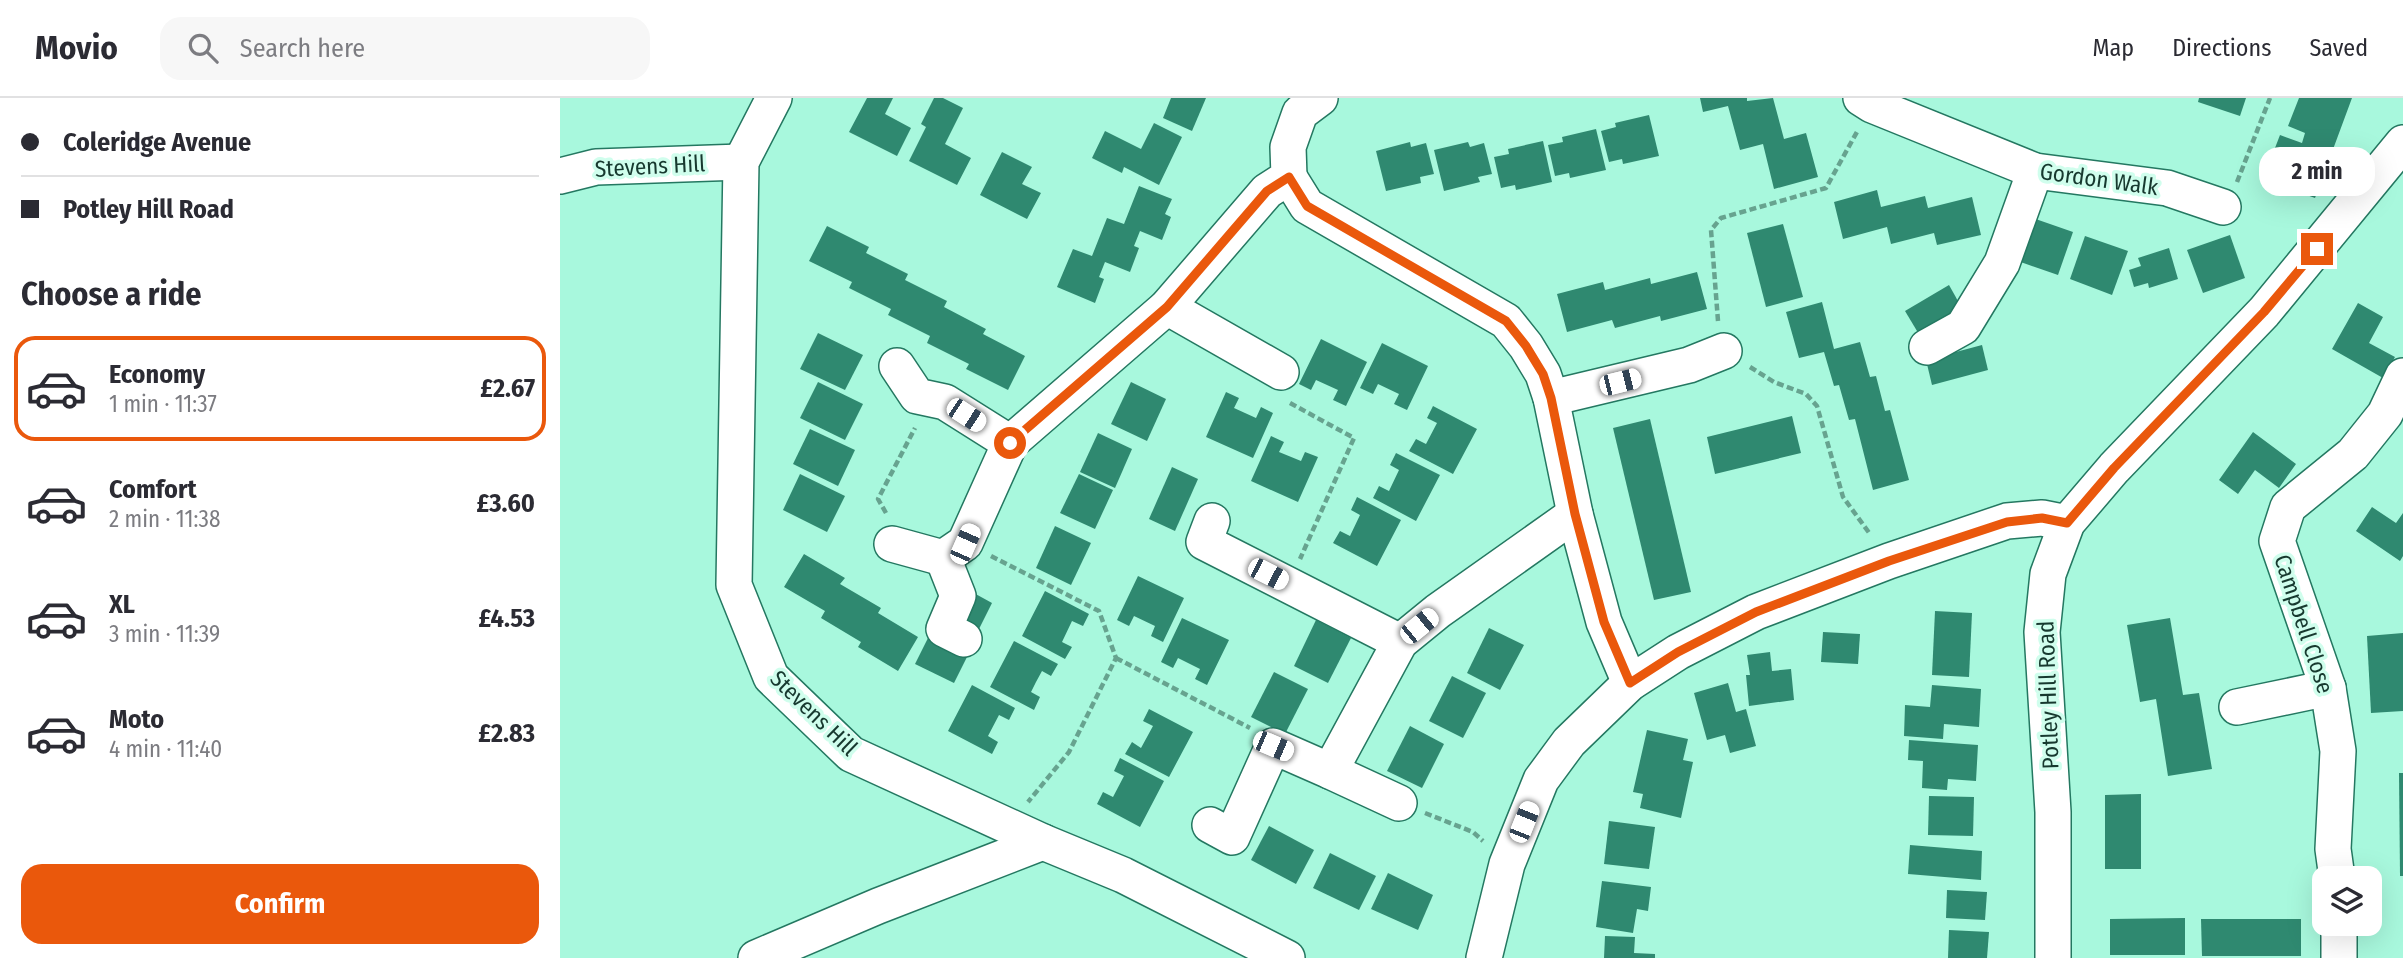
<!DOCTYPE html>
<meta charset="utf-8">
<style>
:root{--surface:#fff;--page:#f7f7f7;--text:#2b2b33;--muted:#7c7c81;--line:#e1e1e2;--accent:#ea580c}
body{margin:0;font-family:"Fira Sans Condensed",sans-serif;background:var(--page);color:var(--text);height:100vh;display:flex;flex-direction:column;font-size:26px;white-space:nowrap}
*{box-sizing:border-box;margin:0}
p{font-size:23px;color:var(--muted)}
.icon{flex:none;width:38px;height:38px;fill:none;stroke:currentColor;stroke-width:2;stroke-linecap:round;stroke-linejoin:round}
.map{position:relative;flex:1;overflow:hidden}
.details{display:flex;flex-direction:column;background:var(--surface);width:560px}
.details>*{flex:none}
.hud{display:grid;align-content:center;height:154px;padding:0 21px;background:var(--surface)}
.fabs{position:absolute;left:1752px;top:768px;display:grid;gap:14px}
.fabs a{display:grid;place-items:center;width:70px;height:70px;border-radius:14px;background:var(--surface);box-shadow:0 7px 28px #0002;font-size:35px}
.end{position:absolute;width:32px;height:32px;margin:-16px;border:9px solid #ea580c;background:#fff;box-shadow:0 0 0 4px #fff}
.from{border-radius:50%}
.bubble{position:absolute;height:49px;border-radius:21px;background:var(--surface);box-shadow:0 7px 28px #0002;font-size:23px;font-weight:700;line-height:49px;text-align:center}
.car{position:absolute;width:21px;height:42px;margin:-21px -10px;border-radius:9px;box-shadow:0 0 5px 2px #0007;background:linear-gradient(#fff 24%,#345 0 40%,#fff 0 76%,#345 0 86%,#fff 0)}
.hud b{display:flex;align-items:center;gap:24px;height:66px;font-size:26px}
.hud b+b{border-top:2px solid var(--line)}
.hud i{width:18px;height:18px;background:var(--text)}
ul{padding:0;list-style:none}
li{display:flex;align-items:center;gap:21px;height:105px;margin:0 14px 10px;padding:0 7px;border:4px solid transparent;border-radius:21px}
li div{flex:1}
li b{display:block;font-size:26px}
li em{font-style:normal;font-weight:700}
li.current{border-color:var(--accent)}
li>.icon{width:63px;height:63px;stroke-width:1.5}
h2{padding:0 21px;font-size:32px;line-height:84px}
.button{display:flex;gap:14px;margin-top:auto;padding:14px 21px}
.button a{flex:1;height:80px;border-radius:21px;background:var(--accent);color:#fff;font-size:28px;font-weight:700;line-height:80px;text-align:center}
header{display:flex;align-items:center;gap:42px;box-sizing:border-box;height:98px;padding:0 35px;background:var(--surface);border-bottom:2px solid var(--line)}
header strong{font-size:33px}
nav{display:flex;gap:38px;margin-inline-start:auto;font-size:24px}
.search{width:490px;height:63px;background:var(--page);display:flex;align-items:center;gap:18px;box-sizing:border-box;padding:0 24px;border-radius:21px;color:var(--muted);font-size:26px}
main{display:flex;flex:1;min-height:0}
.map>svg:first-child{display:block}
.building{fill:#2f8970}
.lines{fill:none;stroke-linecap:round;stroke-linejoin:round}
.minor-casing{stroke:#247861;stroke-width:38}
.path{stroke:#67a38f;stroke-width:4.5;stroke-dasharray:7 3.5;stroke-linecap:butt}
.minor{stroke:#fff;stroke-width:35}
.route{stroke:#ea580c;stroke-width:9}
.labels{text-anchor:middle;stroke-width:7;stroke-linejoin:round;paint-order:stroke}
.street-label{font-size:23px;fill:#17392f;stroke:#d0feed}
</style>
<header>
<strong>Movio</strong>
<div class="search"><svg class="icon" aria-label="search" viewBox="0 0 24 24"><circle cx="10" cy="10" r="6"/><path d="M15 15l6 6"/></svg>Search here</div>
<nav><a>Map</a><a>Directions</a><a>Saved</a></nav>
</header>
<main>
<section class="details">
<div class="hud">
<b><i class="from"></i>Coleridge Avenue</b>
<b><i></i>Potley Hill Road</b>
</div>
<h2>Choose a ride</h2>
<ul>
<li class="current"><svg class="icon" aria-label="car" viewBox="0 0 24 24"><path d="M5 17H2v-5l4-1 3-4h7l3 4 3 1v5h-3M9 17h6M6 11h13"/><circle cx="7" cy="17" r="2"/><circle cx="17" cy="17" r="2"/></svg><div><b>Economy</b><p>1 min · 11:37</p></div><em>£2.67</em></li>
<li><svg class="icon" aria-label="car" viewBox="0 0 24 24"><path d="M5 17H2v-5l4-1 3-4h7l3 4 3 1v5h-3M9 17h6M6 11h13"/><circle cx="7" cy="17" r="2"/><circle cx="17" cy="17" r="2"/></svg><div><b>Comfort</b><p>2 min · 11:38</p></div><em>£3.60</em></li>
<li><svg class="icon" aria-label="car" viewBox="0 0 24 24"><path d="M5 17H2v-5l4-1 3-4h7l3 4 3 1v5h-3M9 17h6M6 11h13"/><circle cx="7" cy="17" r="2"/><circle cx="17" cy="17" r="2"/></svg><div><b>XL</b><p>3 min · 11:39</p></div><em>£4.53</em></li>
<li><svg class="icon" aria-label="car" viewBox="0 0 24 24"><path d="M5 17H2v-5l4-1 3-4h7l3 4 3 1v5h-3M9 17h6M6 11h13"/><circle cx="7" cy="17" r="2"/><circle cx="17" cy="17" r="2"/></svg><div><b>Moto</b><p>4 min · 11:40</p></div><em>£2.83</em></li>
</ul>
<div class="button"><a>Confirm</a></div>
</section>
<div class="map">
<svg width="1843" height="860" viewBox="0 0 1843 860">
<rect width="100%" height="100%" fill="#a8f8dd"/>
<g class="building">
<polygon points="307,0 333,0 325,16 351,30 337,58 289,34"/>
<polygon points="374,0 383,0 403,10 385,46 411,60 397,87 349,63 366,29 361,26"/>
<polygon points="611,0 646,0 632,33 603,20"/>
<polygon points="1140,0 1187,0 1187,3 1213,0 1224,41 1246,35 1258,79 1214,91 1203,46 1180,52 1168,8 1143,14"/>
<polygon points="1639,0 1686,0 1680,18 1638,4"/>
<polygon points="1739,0 1792,0 1755,100 1703,81 1720,37 1742,45 1745,35 1728,28"/>
<polygon points="1089,17 1099,58 1063,66 1062,61 1049,64 1041,33 1056,29 1055,25"/>
<polygon points="594,25 622,39 599,87 564,69 562,75 532,60 545,33 581,51"/>
<polygon points="1036,31 1046,72 1010,80 1009,75 995,78 988,47 1003,44 1002,39"/>
<polygon points="983,43 992,84 956,92 955,87 941,90 934,59 949,56 948,51"/>
<polygon points="850,44 851,49 866,45 874,76 860,79 861,85 826,93 816,53"/>
<polygon points="908,44 910,49 924,45 932,76 918,79 920,84 884,93 874,52"/>
<polygon points="442,54 472,69 462,86 481,95 467,121 420,97"/>
<polygon points="579,88 612,101 605,116 611,119 602,142 580,133 574,148 579,150 570,174 545,164 539,179 544,181 535,205 497,189 513,151 532,158 547,120 564,126"/>
<polygon points="1317,92 1321,109 1365,98 1368,110 1412,99 1421,137 1377,147 1374,135 1331,146 1327,129 1283,141 1274,104"/>
<polygon points="1470,119 1513,134 1498,177 1455,162"/>
<polygon points="1223,126 1243,199 1206,209 1187,135"/>
<polygon points="267,128 309,149 306,155 348,176 345,182 387,203 384,209 426,231 423,236 465,258 448,292 406,271 409,266 367,245 370,238 328,217 331,211 289,190 292,184 249,163"/>
<polygon points="1670,137 1685,180 1643,195 1627,152"/>
<polygon points="1525,138 1568,153 1552,197 1510,181"/>
<polygon points="1609,150 1618,181 1589,190 1588,185 1574,189 1569,172 1581,168 1578,160"/>
<polygon points="1137,174 1147,211 1101,223 1100,218 1055,230 1052,222 1007,234 997,196 1043,184 1045,192 1090,180 1091,186"/>
<polygon points="1389,187 1403,212 1360,238 1345,213"/>
<polygon points="1262,204 1274,251 1300,244 1310,279 1316,278 1325,313 1330,312 1349,382 1313,392 1295,321 1289,322 1279,287 1274,288 1264,254 1239,260 1226,214"/>
<polygon points="1798,205 1823,219 1809,245 1835,259 1823,280 1772,251"/>
<polygon points="258,235 303,257 285,292 240,271"/>
<polygon points="761,241 807,264 786,308 773,302 778,292 756,282 751,292 739,286"/>
<polygon points="822,245 868,268 847,312 834,306 839,296 818,286 813,296 800,290"/>
<polygon points="1422,247 1428,272 1372,287 1366,262"/>
<polygon points="258,284 303,306 285,342 240,320"/>
<polygon points="571,284 606,301 587,343 551,326"/>
<polygon points="666,294 679,300 674,310 696,320 701,309 713,315 693,360 646,339"/>
<polygon points="873,308 917,331 893,376 849,353 856,341 866,346 877,325 867,320"/>
<polygon points="1232,318 1241,355 1155,376 1147,339"/>
<polygon points="1090,321 1131,494 1094,502 1053,330"/>
<polygon points="250,331 295,352 278,388 233,366"/>
<polygon points="1693,334 1736,366 1719,390 1695,372 1678,396 1659,382"/>
<polygon points="538,335 572,351 555,390 520,374"/>
<polygon points="711,338 724,344 719,354 741,363 745,354 758,359 738,404 691,383"/>
<polygon points="836,355 880,377 856,423 813,400 819,388 829,393 839,372 830,367"/>
<polygon points="612,369 638,381 615,433 589,421"/>
<polygon points="240,376 285,398 267,434 223,412"/>
<polygon points="519,376 553,392 535,431 500,415"/>
<polygon points="797,399 841,422 817,468 773,445 780,433 790,438 800,417 791,412"/>
<polygon points="1812,409 1836,425 1843,415 1843,458 1840,463 1796,433"/>
<polygon points="495,428 531,445 511,487 476,470"/>
<polygon points="244,456 285,480 280,486 321,510 318,515 358,539 338,573 298,549 301,544 261,520 265,513 224,489"/>
<polygon points="578,478 624,500 603,544 591,538 595,528 574,518 569,528 557,522"/>
<polygon points="485,493 529,516 523,528 512,523 502,544 512,549 505,561 462,538"/>
<polygon points="412,494 432,505 418,533 397,522"/>
<polygon points="1375,513 1412,515 1409,579 1372,577"/>
<polygon points="622,520 669,542 647,587 635,581 640,571 618,560 613,570 601,564"/>
<polygon points="1610,520 1623,597 1639,595 1652,671 1608,678 1596,601 1580,604 1567,527"/>
<polygon points="756,522 791,540 768,585 734,568"/>
<polygon points="929,530 964,547 940,592 907,575"/>
<polygon points="1263,534 1300,536 1298,566 1261,564"/>
<polygon points="1843,535 1843,613 1811,615 1807,538"/>
<polygon points="368,540 407,559 394,585 355,566"/>
<polygon points="454,543 498,566 491,578 482,573 476,584 471,594 480,599 474,612 430,589"/>
<polygon points="1210,554 1212,573 1231,571 1234,602 1189,608 1186,577 1190,577 1187,557"/>
<polygon points="714,574 748,591 725,636 691,619"/>
<polygon points="892,578 926,595 903,640 869,623"/>
<polygon points="1168,585 1176,614 1186,611 1196,648 1170,655 1165,637 1147,642 1134,595"/>
<polygon points="412,587 455,610 449,622 439,617 428,638 438,644 432,656 388,633"/>
<polygon points="1372,587 1421,591 1419,629 1384,626 1383,641 1344,638 1345,607 1370,609"/>
<polygon points="589,611 633,634 609,679 565,656 572,644 581,650 593,628 583,623"/>
<polygon points="850,628 884,646 862,690 827,673"/>
<polygon points="1087,632 1128,641 1123,662 1133,664 1121,720 1080,710 1083,696 1073,694"/>
<polygon points="1349,642 1418,647 1416,683 1388,681 1387,692 1362,690 1363,663 1348,662"/>
<polygon points="560,660 604,683 580,729 537,706 543,694 553,699 564,678 554,673"/>
<polygon points="1839,675 1843,675 1843,778 1840,778"/>
<polygon points="1581,696 1581,771 1545,771 1545,697"/>
<polygon points="1369,698 1414,699 1413,738 1368,737"/>
<polygon points="1049,723 1095,729 1089,771 1044,766"/>
<polygon points="709,728 754,752 736,786 691,762"/>
<polygon points="1350,747 1422,753 1421,782 1348,776"/>
<polygon points="770,755 816,778 799,812 753,790"/>
<polygon points="828,775 873,797 858,832 811,811"/>
<polygon points="1042,783 1091,789 1088,813 1077,811 1073,835 1036,829"/>
<polygon points="1387,792 1427,794 1425,822 1386,820"/>
<polygon points="1625,820 1625,857 1550,857 1550,821"/>
<polygon points="1641,821 1741,821 1741,858 1642,858"/>
<polygon points="1389,832 1429,834 1427,860 1388,860"/>
<polygon points="1045,838 1075,839 1074,855 1095,856 1095,860 1044,860"/>
</g>
<g class="lines">
<defs>
<g id="minor">
<polyline points="214,0 181,64 174,487 211,579 291,656 483,744 563,777 727,860"/>
<polyline points="1301,0 1312,7 1475,73 1607,90 1663,109"/>
<polyline points="0,78 36,69 181,64"/>
<polyline points="729,79 747,108 946,223 966,248 983,276 991,300 1015,416 1044,524 1070,585"/>
<polyline points="607,209 721,274"/>
<polyline points="1367,249 1403,229 1442,165 1475,73"/>
<polyline points="337,268 357,298 385,304 450,345"/>
<polyline points="991,300 1129,267 1164,253"/>
<polyline points="652,423 644,444 840,544"/>
<polyline points="332,446 383,460 405,445 450,345 607,209 707,93 729,79 728,49 740,15 760,0"/>
<polyline points="383,460 398,498 384,531 404,541"/>
<polyline points="1677,609 1768,590"/>
<polyline points="839,705 770,673 840,544 878,513 1015,416"/>
<polyline points="650,727 672,739 713,648 770,673"/>
<polyline points="1777,780 1773,751 1778,653 1768,590 1717,443 1728,409 1793,356 1825,316 1843,278"/>
<polyline points="1779,826 1779,860"/>
<polyline points="196,860 318,808 483,744"/>
<polyline points="924,860 947,766 981,682 1009,644 1070,585 1118,554 1196,514 1329,463 1447,423 1482,420 1507,425"/>
<polyline points="1493,860 1493,714 1482,534 1488,476 1507,425 1554,370 1704,214 1843,45"/>
</g>
</defs>
<use href="#minor" class="minor-casing"/>
<g class="path">
<polyline points="1677,84 1710,0"/>
<polyline points="1158,223 1151,132 1161,120 1266,90 1298,32"/>
<polyline points="1190,269 1214,284 1246,296 1257,308 1283,399 1310,436"/>
<polyline points="730,305 794,340 740,461"/>
<polyline points="326,415 318,401 355,330"/>
<polyline points="431,458 539,513 556,560 509,654 468,704"/>
<polyline points="556,560 690,630"/>
<polyline points="865,715 913,734 923,743"/>
</g>
<use href="#minor" class="minor"/>
</g>
<g class="lines">
<polyline class="route" points="450,345 607,209 707,93 729,79 747,108 946,223 966,248 983,276 991,300 1015,416 1044,524 1070,585 1118,554 1196,514 1329,463 1447,424 1482,420 1507,425 1554,370 1704,214 1757,151"/>
</g>
<g class="labels">
<g class="street-label">
<text transform="translate(90 68) rotate(-3)" y="8">Stevens Hill</text>
<text transform="translate(1539 81) rotate(8)" y="8">Gordon Walk</text>
<text transform="translate(1744 526) rotate(72)" y="8">Campbell Close</text>
<text transform="translate(1488 597) rotate(-92)" y="8">Potley Hill Road</text>
<text transform="translate(254 615) rotate(44)" y="8">Stevens Hill</text>
</g>
</g>
</svg>
<div class="fabs">
<a><svg class="icon" aria-label="layers" viewBox="0 0 24 24"><path d="M12 4l9 5-9 5-9-5zM3 14l9 5 9-5"/></svg></a>
</div>
<i class="end from" style="left:450px;top:345px"></i>
<i class="end" style="left:1757px;top:151px"></i>
<div class="bubble" style="left:1699px;top:49px;width:116px">2 min</div>
<i class="car" style="left:1060px;top:284px;rotate:76deg"></i>
<i class="car" style="left:406px;top:317px;rotate:123deg"></i>
<i class="car" style="left:405px;top:446px;rotate:24deg"></i>
<i class="car" style="left:708px;top:476px;rotate:117deg"></i>
<i class="car" style="left:859px;top:528px;rotate:51deg"></i>
<i class="car" style="left:713px;top:648px;rotate:113deg"></i>
<i class="car" style="left:964px;top:724px;rotate:22deg"></i>
</div>
</main>
